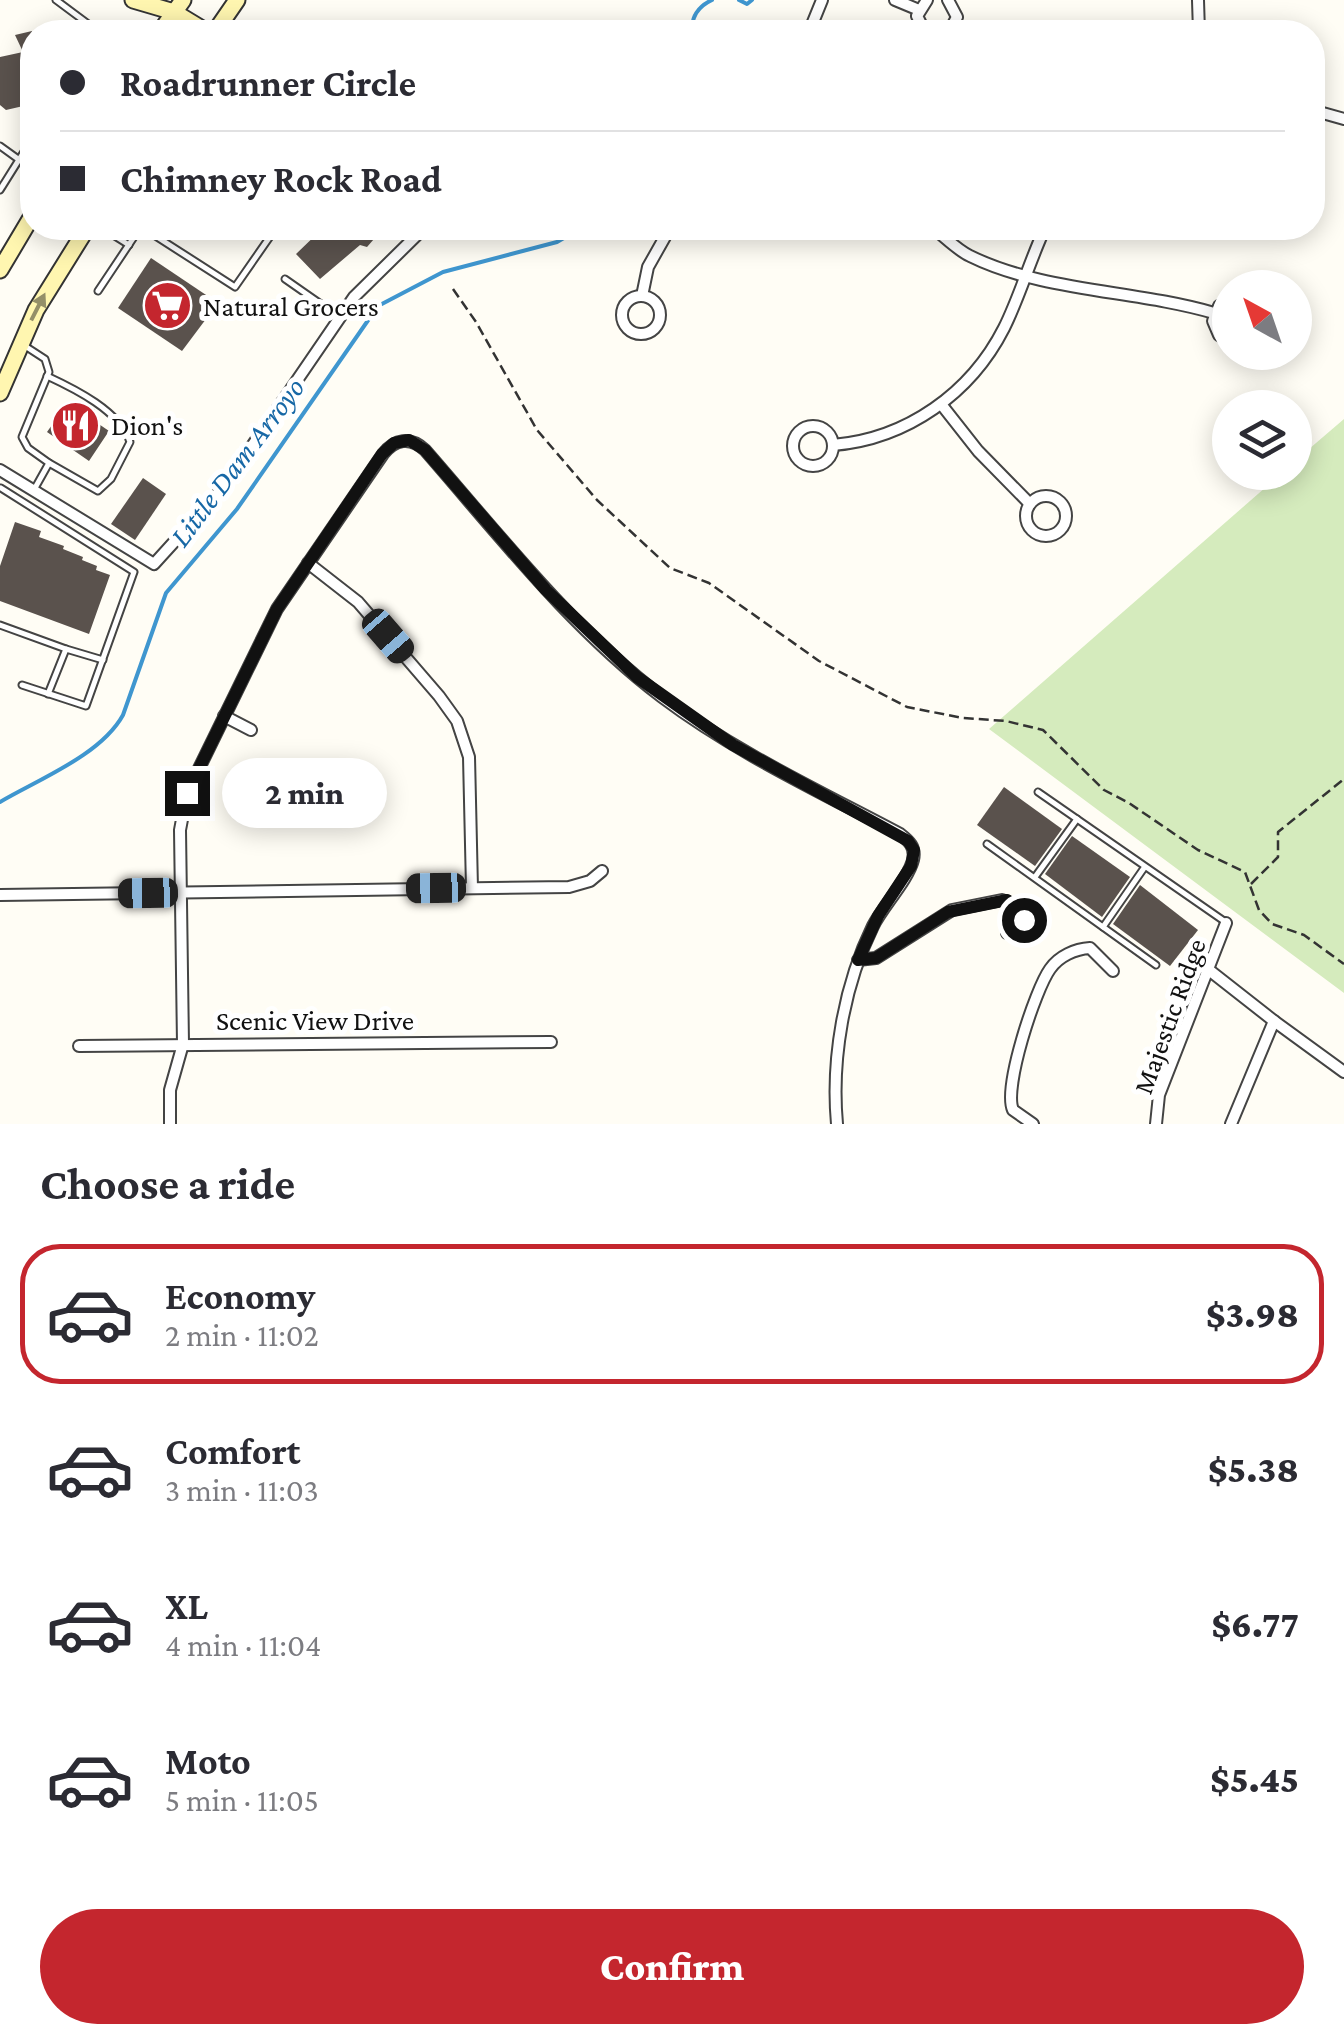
<!DOCTYPE html>
<meta charset="utf-8">
<style>
:root{--surface:#fff;--page:#f2f2f3;--text:#2b2b33;--muted:#7c7c81;--line:#e1e1e2;--accent:#c4262e}
body{margin:0;font-family:"Crimson Pro",serif;background:var(--page);color:var(--text);height:100vh;display:flex;flex-direction:column;font-size:38px;white-space:nowrap}
*{box-sizing:border-box;margin:0}
p{font-size:32px;color:var(--muted)}
.icon{flex:none;width:55px;height:55px;fill:none;stroke:currentColor;stroke-width:2;stroke-linecap:round;stroke-linejoin:round}
.map{position:relative;height:1124px;overflow:hidden}
.panel{display:flex;flex-direction:column;background:var(--surface);flex:1}
.panel>*{flex:none}
.hud{position:absolute;left:20px;top:20px;width:1305px;height:220px;border-radius:40px;box-shadow:0 5px 25px #0003;display:grid;align-content:center;height:220px;padding:0 40px;background:var(--surface)}
.needle{width:65px;rotate:320deg}
.fabs{position:absolute;left:1212px;top:270px;display:grid;gap:20px}
.fabs a{display:grid;place-items:center;width:100px;height:100px;border-radius:50%;background:var(--surface);box-shadow:0 5px 25px #0003;font-size:50px}
.end{position:absolute;width:45px;height:45px;margin:-22px;border:12px solid #111;background:#fff;box-shadow:0 0 0 5px #fff}
.from{border-radius:50%}
.bubble{position:absolute;height:70px;border-radius:35px;background:var(--surface);box-shadow:0 5px 25px #0003;font-size:32px;font-weight:800;line-height:70px;text-align:center}
.car{position:absolute;width:30px;height:60px;margin:-30px -15px;border-radius:12px;box-shadow:0 0 8px 2px #0007;background:linear-gradient(#222 24%,#8ab4d8 0 40%,#222 0 76%,#8ab4d8 0 86%,#222 0)}
.hud b{display:flex;align-items:center;gap:35px;height:95px;font-size:38px}
.hud b+b{border-top:2px solid var(--line)}
.hud i{width:25px;height:25px;background:var(--text)}
ul{padding:0;list-style:none}
li{display:flex;align-items:center;gap:30px;height:140px;margin:0 20px 15px;padding:0 20px;border:5px solid transparent;border-radius:40px}
li div{flex:1}
li b{display:block;font-size:38px}
li em{font-style:normal;font-weight:800}
li.current{border-color:var(--accent)}
li>.icon{width:90px;height:90px;stroke-width:1.5}
h2{padding:0 40px;font-size:45px;line-height:120px}
.action{display:flex;gap:20px;margin-top:auto;padding:20px 40px}
.action a{flex:1;height:115px;border-radius:60px;background:var(--accent);color:#fff;font-size:40px;font-weight:800;line-height:115px;text-align:center}
.map>svg:first-child{display:block}
.green{fill:#d5ebbd}
.lines{fill:none;stroke-linecap:round;stroke-linejoin:round}
.stream{stroke:#3f96cf;stroke-width:4}
.building{fill:#5a524d}
.service-casing{stroke:#444;stroke-width:9}
.minor-casing{stroke:#444;stroke-width:14}
.secondary-casing{stroke:#333;stroke-width:19}
.path{stroke:#333;stroke-width:2.5;stroke-dasharray:10 5;stroke-linecap:butt}
.service{stroke:#fff;stroke-width:5}
.minor{stroke:#fff;stroke-width:10}
.secondary{stroke:#fff6b0;stroke-width:15}
.oneway{fill:#948f68}
.route{stroke:#111;stroke-width:12}
.labels{text-anchor:middle;stroke-width:10;stroke-linejoin:round;paint-order:stroke}
.poi-label{font-size:28px;fill:#111;stroke:#fff;text-anchor:start}
.street-label{font-size:28px;fill:#111;stroke:#fff}
.water-label{font-size:30px;font-style:italic;fill:#1768a6;stroke:#fff}
</style>
<div class="map">
<svg width="1344" height="1124" viewBox="0 0 1344 1124">
<rect width="100%" height="100%" fill="#fffdf5"/>
<polygon class="green" points="1344,419 1344,993 989,729 1282,473 1295,472 1295,461"/>
<g class="lines">
<g class="stream">
<polyline points="739,0 747,4 752,0"/>
<path d="M694,32C689,18 699,6 712,0"/>
<path d="M0,802C39,779 101,755 123,715L166,593L237,509L378,306L443,272L557,242L581,228"/>
</g>
</g>
<g class="building">
<polygon points="32,31 30,89 32,104 6,110 0,105 0,57 23,52 15,35"/>
<polygon points="323,228 376,228 370,234 374,239 367,247 360,245 320,279 296,254"/>
<polygon points="151,258 218,303 182,351 118,308"/>
<polygon points="68,402 79,410 84,403 95,410 90,418 109,431 89,461 47,432"/>
<polygon points="143,478 166,494 135,540 111,524"/>
<polygon points="15,522 41,531 39,537 64,546 63,549 83,557 82,560 97,566 96,570 110,575 89,634 0,601 0,566"/>
<polygon points="1004,787 1062,829 1035,866 977,825"/>
<polygon points="1072,836 1130,877 1102,917 1045,874"/>
<polygon points="1140,885 1198,930 1170,966 1113,924"/>
</g>
<g class="lines">
<defs>
<g id="service">
<polyline points="56,0 99,32"/>
<polyline points="0,146 32,169"/>
<polyline points="0,190 32,139"/>
<polyline points="102,228 129,245"/>
<polyline points="143,228 235,287 276,228"/>
<polyline points="285,279 338,316"/>
<polyline points="98,291 140,228"/>
<polyline points="25,346 45,359 49,372 22,437 28,448 49,463 35,488"/>
<path d="M47,376C75,389 120,411 130,442L111,479L98,491L49,463"/>
<polyline points="1,488 134,572 86,706 22,685"/>
<polyline points="0,625 66,649"/>
<polyline points="48,694 66,649 103,660"/>
<polyline points="1038,792 1224,921"/>
<polyline points="987,844 1156,965"/>
<polyline points="1035,877 1077,819"/>
<polyline points="1103,927 1144,868"/>
</g>
<g id="minor">
<polyline points="895,0 919,10"/>
<polyline points="948,0 957,17 949,32"/>
<polyline points="1198,0 1199,32"/>
<polyline points="809,32 822,0"/>
<polyline points="925,32 917,16 927,0"/>
<polyline points="1312,110 1344,119"/>
<path d="M933,228C945,237 957,250 970,256C1043,292 1136,290 1214,313"/>
<circle cx="641" cy="315" r="19"/>
<polyline points="642,296 648,267 670,228"/>
<polyline points="1230,300 1219,306 1213,321 1219,335 1230,341"/>
<polyline points="941,404 978,451 1030,504"/>
<circle cx="813" cy="446" r="20"/>
<path d="M833,445C907,439 971,393 1004,328C1020,296 1030,260 1045,228"/>
<polyline points="0,470 154,564 224,487 354,297 418,234 414,228"/>
<circle cx="1046" cy="516" r="20"/>
<polyline points="308,563 358,602 439,696 457,721 469,757 472,888"/>
<polyline points="224,716 251,730"/>
<polyline points="0,895 569,887 590,881 602,871"/>
<polyline points="858,960 876,958 952,910 1002,900 1016,905 1024,916 1022,923 1007,933"/>
<polyline points="1209,970 1274,1021 1231,1124"/>
<polyline points="1274,1021 1344,1072"/>
<polyline points="79,1046 551,1042"/>
<path d="M170,1124V1090L183,1044L180,830L187,793L277,609L383,454C395,439 410,436 425,450C500,536 571,628 662,697C735,752 819,791 900,834C909,841 916,847 913,860C908,880 883,906 873,926C844,985 831,1059 837,1124"/>
<path d="M1033,1124L1013,1110C1003,1088 1035,990 1050,969C1059,956 1075,949 1090,948L1113,971"/>
<polyline points="1156,1124 1159,1095 1226,923"/>
</g>
<g id="secondary">
<polyline points="133,0 174,12 207,32"/>
<polyline points="160,32 183,0"/>
<polyline points="215,32 237,0"/>
<polyline points="0,270 32,216"/>
<polyline points="0,393 36,310 87,228"/>
</g>
</defs>
<use href="#service" class="service-casing"/>
<use href="#minor" class="minor-casing"/>
<use href="#secondary" class="secondary-casing"/>
<g class="path">
<polyline points="453,289 476,322 537,430 597,500 670,568 709,583 819,661 907,707 963,718 1006,721 1043,730 1104,790 1129,803 1198,850 1245,872 1259,910 1272,924 1304,935 1344,964"/>
<polyline points="1251,884 1278,857 1278,832 1344,779"/>
</g>
<use href="#service" class="service"/>
<use href="#minor" class="minor"/>
<use href="#secondary" class="secondary"/>
</g>
<defs><path id="oneway-solid" d="M-6-.8H1V-3.2L6.5 0L1 3.2V.8H-6Z" transform="scale(2.5)"/></defs>
<use class="oneway" href="#oneway-solid" transform="translate(38 307) rotate(-63)"/>
<g class="lines">
<polyline class="route" points="187,793 277,609 382,454 394,443 409,440 425,450 546,590 637,677 733,745 908,841 914,850 911,866 878,916 858,960 876,958 948,912 1007,900 1020,909 1024,920"/>
</g>
<defs>
<symbol id="supermarket-disc" viewBox="-11 -11 22 22"><circle r="9.5" fill="#c4262e" stroke="#fff"/><path d="M-6-5.5h2.5l.6 2H6L4.5 2H-2.5L-4.4-4H-6ZM-1.5 3.2a1.3 1.3 0 1 0 .1 0ZM3 3.2a1.3 1.3 0 1 0 .1 0Z" fill="#fff"/></symbol>
<symbol id="restaurant-disc" viewBox="-11 -11 22 22"><circle r="9.5" fill="#c4262e" stroke="#fff"/><path d="M-5-6h1v4h1v-4h1v4h1v-4h1v5L-1.5 .5V6h-2V.5L-5-1ZM5-6V6H3V1.5H1.5Q1.5-4 5-6Z" fill="#fff"/></symbol>
</defs>
<g fill-rule="evenodd">
<use href="#supermarket-disc" x="140" y="278" width="55" height="55"/>
<use href="#restaurant-disc" x="48" y="398" width="55" height="55"/>
</g>
<g class="labels">
<g class="poi-label">
<text x="203" y="316">Natural Grocers</text>
<text x="111" y="435">Dion's</text>
</g>
<g class="street-label">
<text transform="translate(1169 1016) rotate(-70)" y="10">Majestic Ridge</text>
<text x="315" y="1030">Scenic View Drive</text>
</g>
<g class="water-label">
<text transform="translate(237 462) rotate(-53)" y="10">Little Dam Arroyo</text>
</g>
</g>
</svg>
<div class="fabs">
<a><svg class="needle" viewBox="-14 -14 28 28"><path d="M0-13l5 13h-10z" fill="#e53935"/><path d="M0 13l5-13h-10z" fill="#7c7c81"/></svg></a>
<a><svg class="icon" aria-label="layers" viewBox="0 0 24 24"><path d="M12 4l9 5-9 5-9-5zM3 14l9 5 9-5"/></svg></a>
</div>
<i class="end from" style="left:1024px;top:920px"></i>
<i class="end" style="left:187px;top:793px"></i>
<div class="bubble" style="left:222px;top:758px;width:165px">2 min</div>
<i class="car" style="left:388px;top:636px;rotate:139deg"></i>
<i class="car" style="left:436px;top:888px;rotate:269deg"></i>
<i class="car" style="left:148px;top:893px;rotate:269deg"></i>
<div class="hud">
<b><i class="from"></i>Roadrunner Circle</b>
<b><i></i>Chimney Rock Road</b>
</div>
</div>
<section class="panel">
<h2>Choose a ride</h2>
<ul>
<li class="current"><svg class="icon" aria-label="car" viewBox="0 0 24 24"><path d="M5 17H2v-5l4-1 3-4h7l3 4 3 1v5h-3M9 17h6M6 11h13"/><circle cx="7" cy="17" r="2"/><circle cx="17" cy="17" r="2"/></svg><div><b>Economy</b><p>2 min · 11:02</p></div><em>$3.98</em></li>
<li><svg class="icon" aria-label="car" viewBox="0 0 24 24"><path d="M5 17H2v-5l4-1 3-4h7l3 4 3 1v5h-3M9 17h6M6 11h13"/><circle cx="7" cy="17" r="2"/><circle cx="17" cy="17" r="2"/></svg><div><b>Comfort</b><p>3 min · 11:03</p></div><em>$5.38</em></li>
<li><svg class="icon" aria-label="car" viewBox="0 0 24 24"><path d="M5 17H2v-5l4-1 3-4h7l3 4 3 1v5h-3M9 17h6M6 11h13"/><circle cx="7" cy="17" r="2"/><circle cx="17" cy="17" r="2"/></svg><div><b>XL</b><p>4 min · 11:04</p></div><em>$6.77</em></li>
<li><svg class="icon" aria-label="car" viewBox="0 0 24 24"><path d="M5 17H2v-5l4-1 3-4h7l3 4 3 1v5h-3M9 17h6M6 11h13"/><circle cx="7" cy="17" r="2"/><circle cx="17" cy="17" r="2"/></svg><div><b>Moto</b><p>5 min · 11:05</p></div><em>$5.45</em></li>
</ul>
<div class="action"><a>Confirm</a></div>
</section>
